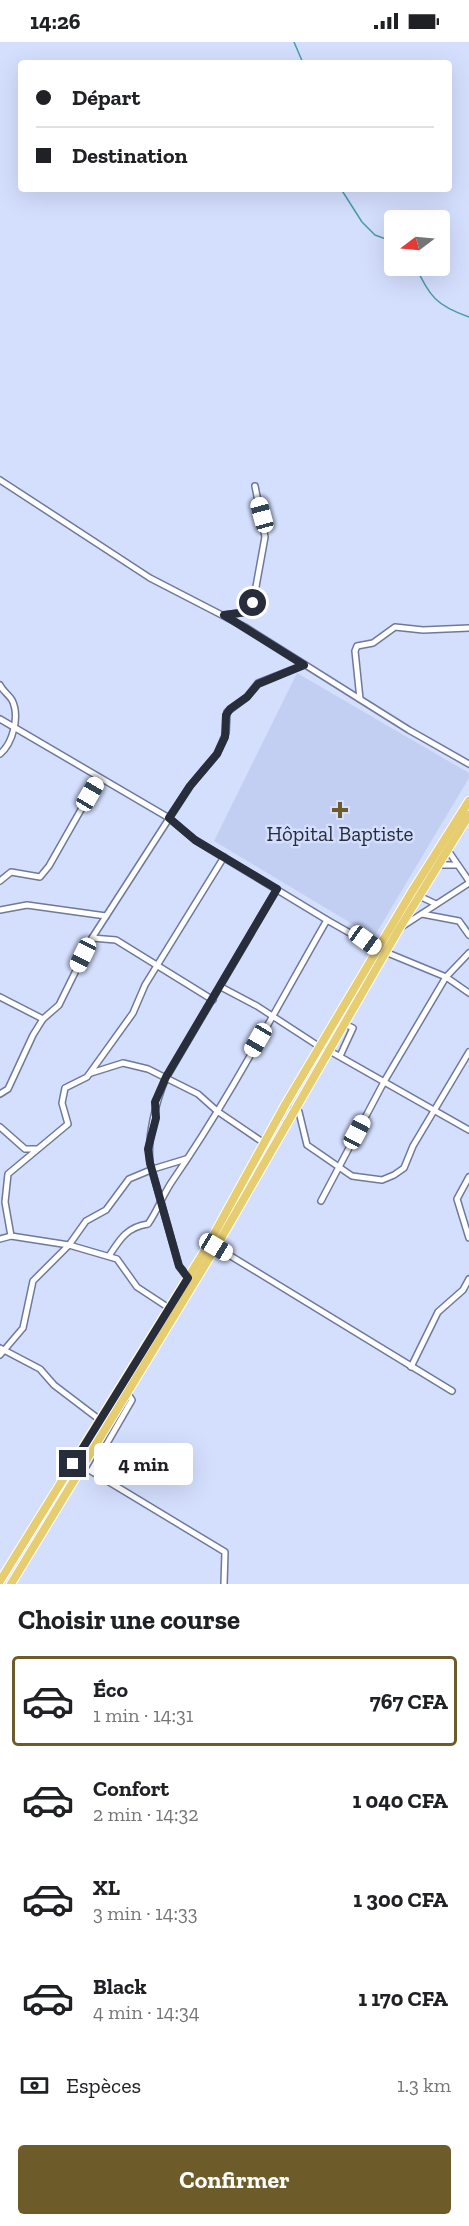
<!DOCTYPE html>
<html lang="fr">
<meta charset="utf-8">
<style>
:root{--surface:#fff;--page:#f2f2f2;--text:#202124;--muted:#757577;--line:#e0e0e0;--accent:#6d5c2a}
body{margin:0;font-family:"Zilla Slab",serif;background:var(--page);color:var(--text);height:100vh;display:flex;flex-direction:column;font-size:22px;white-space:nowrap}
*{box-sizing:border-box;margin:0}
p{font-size:20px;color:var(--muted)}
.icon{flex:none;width:33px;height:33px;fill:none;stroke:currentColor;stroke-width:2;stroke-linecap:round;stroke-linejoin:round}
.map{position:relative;height:1542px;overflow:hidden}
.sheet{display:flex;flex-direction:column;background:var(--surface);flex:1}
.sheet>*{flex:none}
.hud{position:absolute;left:18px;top:18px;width:434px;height:132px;border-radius:6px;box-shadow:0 6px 24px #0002;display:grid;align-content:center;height:132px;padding:0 18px;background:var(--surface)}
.needle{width:39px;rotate:254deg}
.tools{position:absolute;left:384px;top:168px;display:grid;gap:12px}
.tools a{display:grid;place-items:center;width:66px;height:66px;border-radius:6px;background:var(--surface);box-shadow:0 6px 24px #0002;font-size:30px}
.end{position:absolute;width:27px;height:27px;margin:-14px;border:8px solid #282d3b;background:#fff;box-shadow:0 0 0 3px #fff}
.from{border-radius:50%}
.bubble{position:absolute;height:42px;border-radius:6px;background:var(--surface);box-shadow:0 6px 24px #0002;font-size:20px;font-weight:700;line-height:42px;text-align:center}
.car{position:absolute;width:18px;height:36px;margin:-18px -9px;border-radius:8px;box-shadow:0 0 4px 2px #0007;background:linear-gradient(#fff 24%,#345 0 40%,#fff 0 76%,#345 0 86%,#fff 0)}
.hud b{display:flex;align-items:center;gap:21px;height:57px;font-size:22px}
.hud b+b{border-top:2px solid var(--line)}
.hud i{width:15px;height:15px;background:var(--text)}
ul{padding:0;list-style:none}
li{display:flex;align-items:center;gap:18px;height:90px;margin:0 12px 9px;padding:0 6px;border:3px solid transparent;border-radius:6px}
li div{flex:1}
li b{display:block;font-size:22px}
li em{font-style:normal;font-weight:700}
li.selected{border-color:var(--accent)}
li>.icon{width:54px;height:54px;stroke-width:1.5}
h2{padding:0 18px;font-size:27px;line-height:72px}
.pay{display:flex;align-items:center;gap:15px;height:66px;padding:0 18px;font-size:22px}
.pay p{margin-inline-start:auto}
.cta{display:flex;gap:12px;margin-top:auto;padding:12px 18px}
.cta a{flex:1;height:69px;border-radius:6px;background:var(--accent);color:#fff;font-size:24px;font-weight:700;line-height:69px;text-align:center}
.status{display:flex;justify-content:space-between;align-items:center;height:42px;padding:0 30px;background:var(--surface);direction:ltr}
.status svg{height:16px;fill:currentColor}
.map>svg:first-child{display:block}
.built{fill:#c3cff2}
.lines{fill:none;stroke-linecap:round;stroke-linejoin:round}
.stream{stroke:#4d9aac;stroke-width:1.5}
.minor-casing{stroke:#6e799c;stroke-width:8}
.primary-casing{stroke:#fff;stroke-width:10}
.minor{stroke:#fff;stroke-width:5}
.primary{stroke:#e6cd70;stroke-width:8}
.route{stroke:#282d3b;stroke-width:8}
.poi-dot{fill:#6d5c2a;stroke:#d4dffe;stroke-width:2}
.labels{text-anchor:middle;stroke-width:5;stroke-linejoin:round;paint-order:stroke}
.poi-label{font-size:21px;fill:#282d3b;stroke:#d4dffe}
</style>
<div class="status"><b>14:26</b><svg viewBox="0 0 49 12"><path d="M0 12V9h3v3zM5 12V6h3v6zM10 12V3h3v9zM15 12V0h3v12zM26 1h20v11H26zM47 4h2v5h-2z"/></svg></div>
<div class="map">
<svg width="469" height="1542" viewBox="0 0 469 1542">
<rect width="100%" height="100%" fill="#d4dffe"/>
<polygon class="built" points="297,631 469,731 469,736 374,895 214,799"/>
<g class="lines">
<g class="stream">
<polyline points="294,0 303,21"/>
<polyline points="341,147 362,180 375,193 394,200"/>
<path d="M415,224C431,255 435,263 469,275"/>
</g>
<defs>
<g id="minor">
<polyline points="0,438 150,536 245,585 409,688 469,722"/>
<polyline points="225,573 247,570 253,561 265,495 255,444"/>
<path d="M0,643C3,649 9,653 12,658C20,674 13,701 0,712"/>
<polyline points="360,657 355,609 357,604 373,601 395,585 423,588 469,586"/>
<polyline points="0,677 169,776 195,798 327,878 378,907 446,935 469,951"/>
<polyline points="447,807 469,839"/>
<polyline points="437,823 457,823"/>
<polyline points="0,839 11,830 40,835 49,824 99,736"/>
<polyline points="419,854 436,862"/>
<polyline points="0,868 27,863 106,874"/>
<polyline points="422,872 459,879 469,893"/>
<polyline points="403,884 469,841"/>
<polyline points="92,896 116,898 213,958"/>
<polyline points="221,945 257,964 320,1005"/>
<polyline points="0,955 43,977"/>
<polyline points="336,978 353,986 340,1014"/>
<polyline points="328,1008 469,1088"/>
<polyline points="91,1031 123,1021 148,1027 198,1052 217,1069 264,1101"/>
<polyline points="0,1052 8,1047 33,993 43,977 59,963 92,896 190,744 217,712 226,691 227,670 247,655 258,641 304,623"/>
<polyline points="294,1067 299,1070 307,1103 352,1134 382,1138 394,1133 404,1126 413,1104 469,1010"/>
<polyline points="0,1085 25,1107 36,1107"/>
<polyline points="469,1135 457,1157 469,1196"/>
<polyline points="321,1159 385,1038 446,935 469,911"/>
<polyline points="11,1194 5,1160 8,1132 68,1082 62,1061 65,1046 87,1035 133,971 145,943 224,815"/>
<polyline points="0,1197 11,1194 69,1203 117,1217 137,1245 172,1268"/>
<polyline points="216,1205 452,1349"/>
<path d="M109,1214C120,1197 127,1185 148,1182C158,1168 163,1152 173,1138C230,1055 277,965 327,878"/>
<path d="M190,1237L179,1224L150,1121C147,1095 156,1059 166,1036L277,847"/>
<polyline points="0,1306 40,1327 54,1343 100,1378"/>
<polyline points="0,1313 23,1286 33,1239 69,1203 86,1179 106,1168 129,1137 153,1127 186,1117"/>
<polyline points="411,1325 438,1270 463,1248 469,1237"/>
<polyline points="127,1350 132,1358 91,1429 225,1510 224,1542"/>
</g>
<g id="primary">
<polyline points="0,1539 207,1205 285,1063 411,851 469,759"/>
<polyline points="11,1542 219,1200 399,887 469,773"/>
</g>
</defs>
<use href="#minor" class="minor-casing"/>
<use href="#primary" class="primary-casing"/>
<use href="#minor" class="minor"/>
<use href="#primary" class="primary"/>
</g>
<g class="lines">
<polyline class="route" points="73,1422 188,1236 179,1224 150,1121 148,1107 156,1076 155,1060 166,1035 277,847 195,798 169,776 190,744 217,712 225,695 226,673 230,667 247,655 258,642 304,623 224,573 247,570 253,561"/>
</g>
<path class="poi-dot" d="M337 759h6v6h6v6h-6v6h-6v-6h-6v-6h6z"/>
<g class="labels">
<g class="poi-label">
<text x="340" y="799">Hôpital Baptiste</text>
</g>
</g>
</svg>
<div class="tools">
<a><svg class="needle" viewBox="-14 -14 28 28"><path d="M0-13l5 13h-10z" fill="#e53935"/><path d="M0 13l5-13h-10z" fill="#757577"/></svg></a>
</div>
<i class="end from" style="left:253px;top:561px"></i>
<i class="end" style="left:73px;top:1422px"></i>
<div class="bubble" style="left:94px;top:1401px;width:99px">4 min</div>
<i class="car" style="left:262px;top:473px;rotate:345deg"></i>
<i class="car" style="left:90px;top:752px;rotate:30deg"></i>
<i class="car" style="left:365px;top:898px;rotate:126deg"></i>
<i class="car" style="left:83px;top:913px;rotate:206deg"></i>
<i class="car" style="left:258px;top:998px;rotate:210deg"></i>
<i class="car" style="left:357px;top:1090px;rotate:28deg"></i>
<i class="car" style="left:216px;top:1205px;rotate:121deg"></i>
<div class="hud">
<b><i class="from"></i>Départ</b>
<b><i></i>Destination</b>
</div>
</div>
<section class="sheet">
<h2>Choisir une course</h2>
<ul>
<li class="selected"><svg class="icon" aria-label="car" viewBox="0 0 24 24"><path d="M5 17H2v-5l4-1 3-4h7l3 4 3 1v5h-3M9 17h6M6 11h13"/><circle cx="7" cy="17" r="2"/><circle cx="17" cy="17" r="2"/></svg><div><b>Éco</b><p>1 min · 14:31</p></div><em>767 CFA</em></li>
<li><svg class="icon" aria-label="car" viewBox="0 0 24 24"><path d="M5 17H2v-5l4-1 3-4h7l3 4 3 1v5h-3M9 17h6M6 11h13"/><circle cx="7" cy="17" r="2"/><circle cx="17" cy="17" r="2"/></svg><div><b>Confort</b><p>2 min · 14:32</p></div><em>1 040 CFA</em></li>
<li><svg class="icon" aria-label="car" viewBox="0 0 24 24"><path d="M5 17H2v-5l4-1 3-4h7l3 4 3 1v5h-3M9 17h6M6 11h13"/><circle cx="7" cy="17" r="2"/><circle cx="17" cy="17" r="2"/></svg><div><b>XL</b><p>3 min · 14:33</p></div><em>1 300 CFA</em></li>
<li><svg class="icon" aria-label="car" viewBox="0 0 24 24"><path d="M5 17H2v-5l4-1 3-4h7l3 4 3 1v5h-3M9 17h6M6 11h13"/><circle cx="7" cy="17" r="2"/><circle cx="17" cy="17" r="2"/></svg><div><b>Black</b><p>4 min · 14:34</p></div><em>1 170 CFA</em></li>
</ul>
<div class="pay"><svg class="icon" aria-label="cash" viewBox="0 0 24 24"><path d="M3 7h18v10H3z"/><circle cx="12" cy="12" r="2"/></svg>Espèces<p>1.3 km</p></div>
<div class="cta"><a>Confirmer</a></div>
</section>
